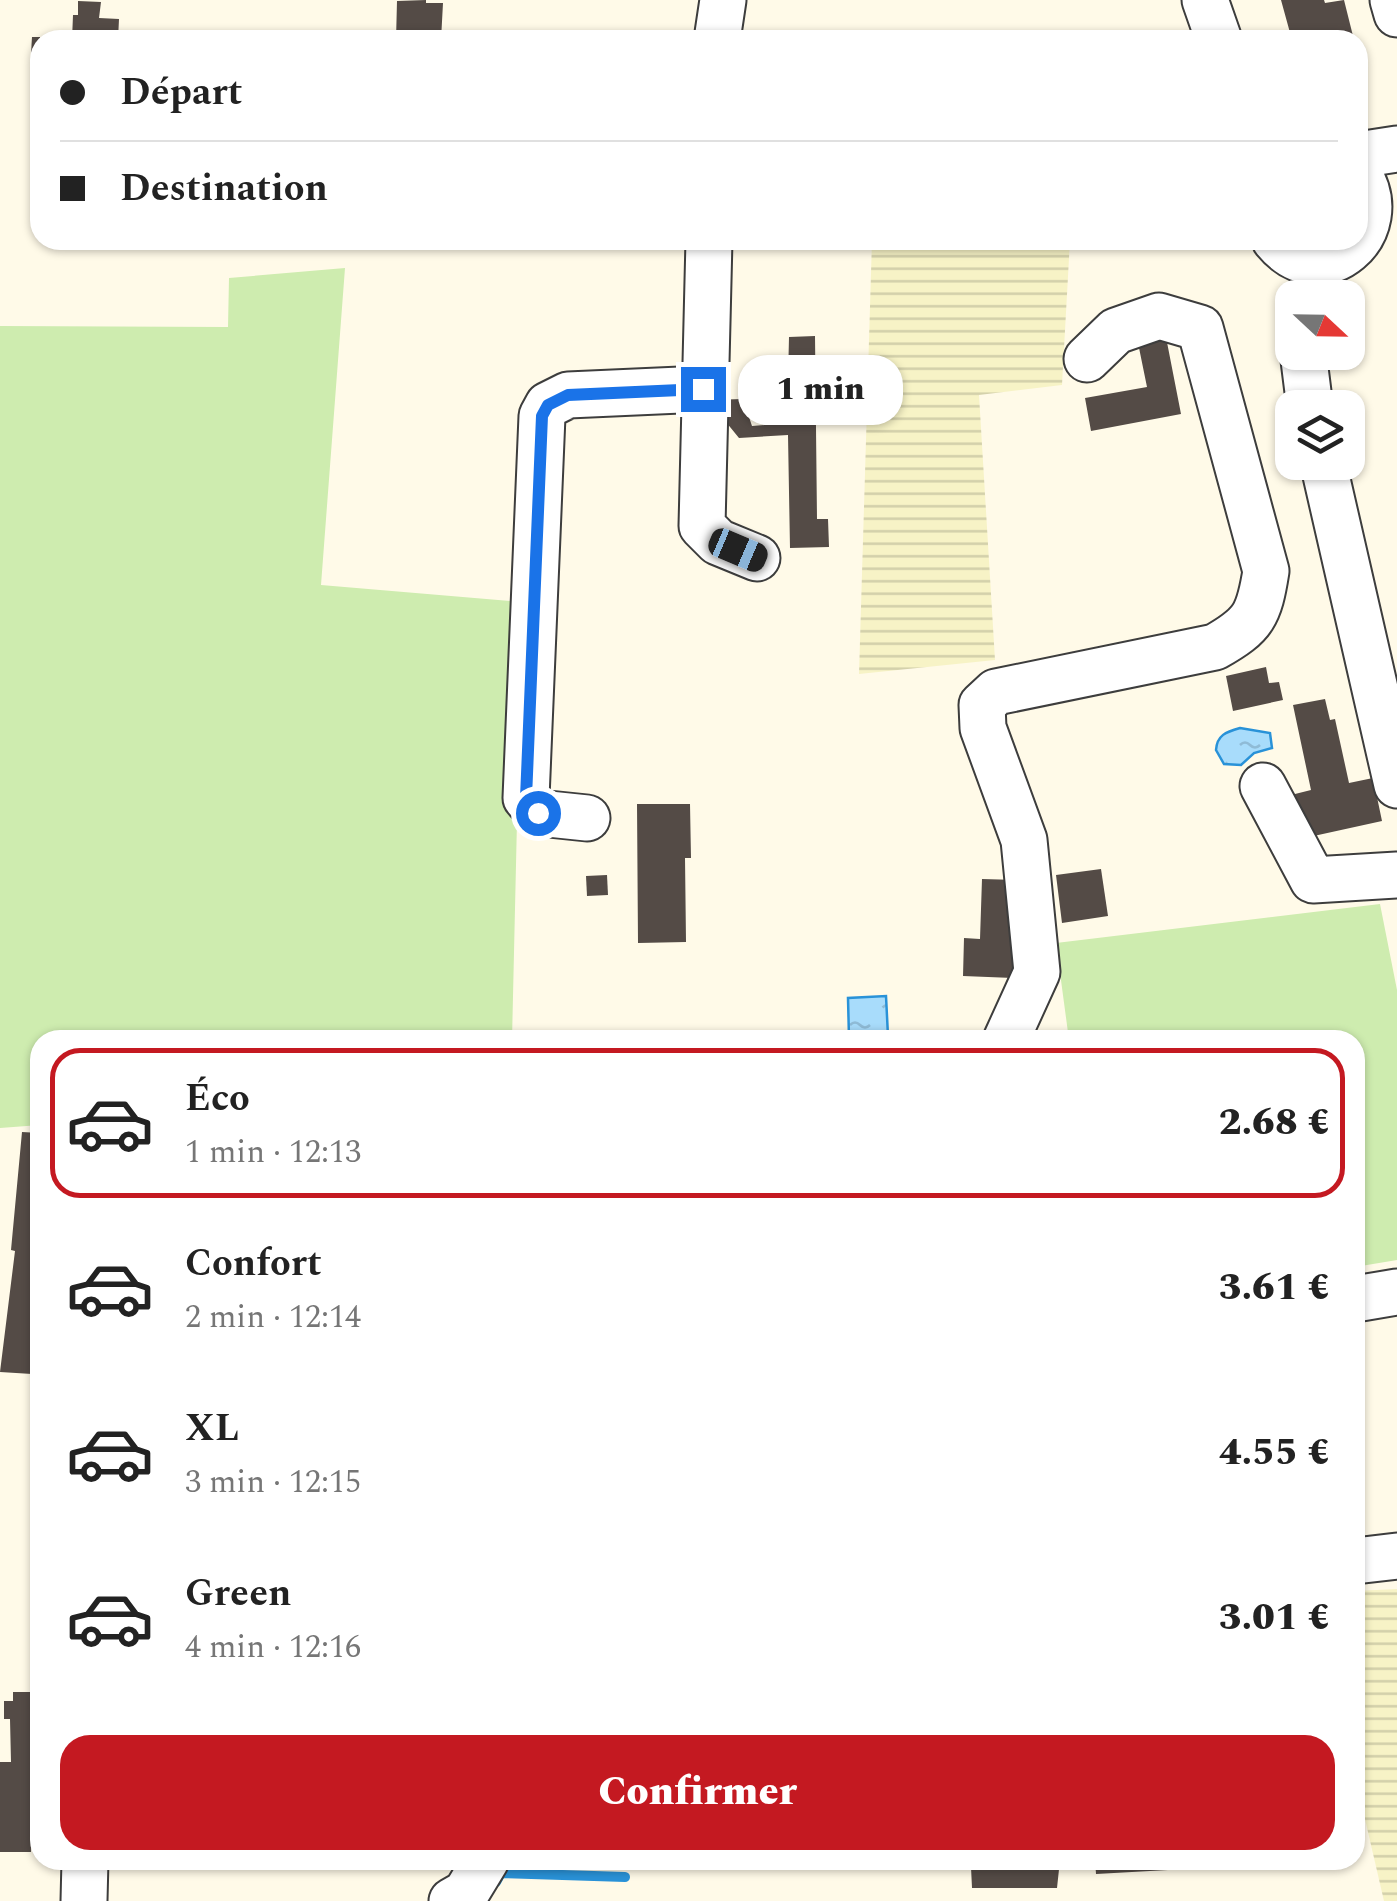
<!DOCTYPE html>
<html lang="fr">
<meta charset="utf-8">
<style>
:root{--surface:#fff;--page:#f2f2f2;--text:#222;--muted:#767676;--line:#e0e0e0;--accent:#c41921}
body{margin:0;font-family:Spectral,serif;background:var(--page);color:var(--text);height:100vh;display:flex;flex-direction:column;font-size:38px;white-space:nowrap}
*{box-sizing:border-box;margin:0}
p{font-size:32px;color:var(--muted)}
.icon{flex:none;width:55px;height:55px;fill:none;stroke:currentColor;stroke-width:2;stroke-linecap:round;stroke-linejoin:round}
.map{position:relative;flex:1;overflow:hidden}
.side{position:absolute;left:30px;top:1030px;width:1335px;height:840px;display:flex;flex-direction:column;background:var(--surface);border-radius:30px;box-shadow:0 2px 8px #0004}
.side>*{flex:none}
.top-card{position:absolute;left:30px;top:30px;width:1338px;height:220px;border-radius:30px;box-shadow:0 2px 8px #0004;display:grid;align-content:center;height:220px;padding:0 30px;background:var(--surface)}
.needle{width:65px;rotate:112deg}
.controls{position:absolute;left:1275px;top:280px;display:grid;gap:20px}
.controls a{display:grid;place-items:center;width:90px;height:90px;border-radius:20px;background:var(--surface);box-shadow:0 2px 8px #0004;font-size:50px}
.end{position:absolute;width:45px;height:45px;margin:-22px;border:12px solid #1a73e8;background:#fff;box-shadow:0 0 0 5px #fff}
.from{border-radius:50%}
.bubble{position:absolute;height:70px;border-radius:30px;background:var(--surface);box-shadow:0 2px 8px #0004;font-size:32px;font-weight:800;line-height:70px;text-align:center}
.car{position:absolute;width:30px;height:60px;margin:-30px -15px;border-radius:12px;box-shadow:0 0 8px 2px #0007;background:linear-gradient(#222 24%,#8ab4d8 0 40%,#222 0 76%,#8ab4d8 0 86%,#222 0)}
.top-card b{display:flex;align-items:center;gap:35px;height:95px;font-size:38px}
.top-card b+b{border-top:2px solid var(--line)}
.top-card i{width:25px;height:25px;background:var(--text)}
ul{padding:18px 0 0;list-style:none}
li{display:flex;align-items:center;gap:30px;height:150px;margin:0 20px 15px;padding:0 10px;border:5px solid transparent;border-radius:30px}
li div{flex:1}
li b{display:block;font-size:38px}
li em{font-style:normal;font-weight:800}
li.on{border-color:var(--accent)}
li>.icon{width:90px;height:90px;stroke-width:1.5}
.button{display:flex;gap:20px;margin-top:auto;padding:20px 30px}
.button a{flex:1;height:115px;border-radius:30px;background:var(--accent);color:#fff;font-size:40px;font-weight:800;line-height:115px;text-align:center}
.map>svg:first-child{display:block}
.farmland{fill:url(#farmland-rules)}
.grass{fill:#ceecaf}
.water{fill:url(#water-ripples);stroke:#2992d8;stroke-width:2.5}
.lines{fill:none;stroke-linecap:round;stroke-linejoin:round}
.stream{stroke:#2992d8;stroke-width:10}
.building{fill:#544b46}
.minor-casing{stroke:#3d3d3d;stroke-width:49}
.minor{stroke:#fff;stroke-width:45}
.route{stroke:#1a73e8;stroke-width:12}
</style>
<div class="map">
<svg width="1397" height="1901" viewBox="0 0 1397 1901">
<defs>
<pattern id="farmland-rules" width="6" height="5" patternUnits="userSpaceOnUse" patternTransform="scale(2.5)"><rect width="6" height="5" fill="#f7f3c6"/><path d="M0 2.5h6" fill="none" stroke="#d2cfa9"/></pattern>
<pattern id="water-ripples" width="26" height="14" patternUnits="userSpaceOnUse" patternTransform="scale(2.5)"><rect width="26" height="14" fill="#a8dcfb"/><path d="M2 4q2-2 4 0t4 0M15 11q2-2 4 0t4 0" fill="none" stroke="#8fbbd6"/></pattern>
</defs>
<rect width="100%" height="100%" fill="#fffae8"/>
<g class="farmland">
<polygon points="872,240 1070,240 1062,385 979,395 995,660 859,674"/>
<polygon points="1397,1589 1397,1901 1384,1901 1355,1776 1355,1591"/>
</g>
<g class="grass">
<polygon points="345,268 321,585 522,602 512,1040 40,1040 40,1125 0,1128 0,326 228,327 229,278"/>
<polygon points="1380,904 1397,990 1397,1260 1355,1267 1355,1040 1069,1040 1056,943"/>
</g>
<g class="water">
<path d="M1240,728L1270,733L1272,748L1254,753L1241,765L1224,764L1216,750C1217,735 1226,732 1240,728Z"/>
<polygon points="886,996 888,1036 849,1038 848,998"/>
</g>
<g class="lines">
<polyline class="stream" points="496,1882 501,1873 625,1877"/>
</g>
<g class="building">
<polygon points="426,0 426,3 443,3 441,40 396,40 397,1"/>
<polygon points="1281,0 1324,0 1325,3 1344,0 1354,40 1292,40"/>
<polygon points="78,1 101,2 99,18 119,19 118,40 72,40 73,15 78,15"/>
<polygon points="32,37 40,37 40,55 31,54"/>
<polygon points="666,240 699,240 698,247 666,246"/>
<polygon points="1165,332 1181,414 1091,431 1085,398 1147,387 1137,338"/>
<polygon points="815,336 817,519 828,519 829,547 790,548 788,435 739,438 708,400 743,399 752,426 787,423 789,337"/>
<polygon points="1266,667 1269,683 1279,682 1283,700 1233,711 1226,676"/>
<polygon points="1325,699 1330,720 1335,719 1349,783 1373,778 1382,821 1300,839 1291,795 1311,790 1293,705"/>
<polygon points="637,804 690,804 691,858 685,858 686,942 638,943"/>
<polygon points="1101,869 1108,916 1062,923 1056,875"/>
<polygon points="607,875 608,895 587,896 586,876"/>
<polygon points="982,879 1017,880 1013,978 963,976 964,938 980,939"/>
<polygon points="22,1132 40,1133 37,1338 40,1337 40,1347 34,1347 32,1374 0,1372 15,1251 11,1250"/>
<polygon points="13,1692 30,1692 31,1852 0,1852 0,1762 11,1762 10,1719 4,1719 4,1701 13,1701"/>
<rect x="793" y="1860" width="33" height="7"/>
<polygon points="1009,1860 1060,1860 1057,1888 972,1888 971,1867 1009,1867"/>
<polygon points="1095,1860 1167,1860 1168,1870 1096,1874"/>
</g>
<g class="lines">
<defs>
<g id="minor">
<polyline points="1205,0 1219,40"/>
<polyline points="1393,0 1397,14"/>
<polyline points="717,40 723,0"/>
<polyline points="1358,155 1397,149"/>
<polyline points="709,240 702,526 718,542 757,558"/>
<path d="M1275,240C1322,297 1397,232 1358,173"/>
<polyline points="1303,352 1310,408"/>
<polyline points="1323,462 1397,785"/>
<polyline points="1263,786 1313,880 1397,875"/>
<polyline points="587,818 539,813 526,798 542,416 548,405 568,395 703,389"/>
<path d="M1006,1040L1037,972L1024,840L983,728L982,705L996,692L1215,647C1254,625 1259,615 1266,571L1200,328L1159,316L1116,331L1087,359"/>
<polyline points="1355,1299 1397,1292"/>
<polyline points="1355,1561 1397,1556"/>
<polyline points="84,1901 85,1860"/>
<polyline points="452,1901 466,1893 486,1860"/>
</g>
</defs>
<use href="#minor" class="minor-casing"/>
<use href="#minor" class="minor"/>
</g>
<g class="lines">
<polyline class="route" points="538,813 526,798 542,416 548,405 568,395 703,389"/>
</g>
</svg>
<div class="controls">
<a><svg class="needle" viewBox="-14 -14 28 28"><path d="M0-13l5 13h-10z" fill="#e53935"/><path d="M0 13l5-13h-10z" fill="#767676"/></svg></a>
<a><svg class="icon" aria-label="layers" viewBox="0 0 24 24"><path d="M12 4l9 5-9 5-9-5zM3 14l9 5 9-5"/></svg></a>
</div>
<i class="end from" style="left:538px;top:813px"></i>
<i class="end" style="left:703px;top:389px"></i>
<div class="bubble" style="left:738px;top:355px;width:165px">1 min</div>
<i class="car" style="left:738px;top:550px;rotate:113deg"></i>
<div class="top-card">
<b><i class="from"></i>Départ</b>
<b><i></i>Destination</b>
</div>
<section class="side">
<ul>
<li class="on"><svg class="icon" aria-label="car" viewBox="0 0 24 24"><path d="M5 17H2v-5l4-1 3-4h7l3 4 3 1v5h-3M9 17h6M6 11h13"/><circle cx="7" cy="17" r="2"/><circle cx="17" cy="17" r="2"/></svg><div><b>Éco</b><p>1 min · 12:13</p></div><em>2.68 €</em></li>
<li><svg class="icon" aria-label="car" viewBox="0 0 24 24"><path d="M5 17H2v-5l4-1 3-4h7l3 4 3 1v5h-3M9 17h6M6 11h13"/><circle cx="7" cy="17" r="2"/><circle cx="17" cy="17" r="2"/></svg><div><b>Confort</b><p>2 min · 12:14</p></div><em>3.61 €</em></li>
<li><svg class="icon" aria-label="car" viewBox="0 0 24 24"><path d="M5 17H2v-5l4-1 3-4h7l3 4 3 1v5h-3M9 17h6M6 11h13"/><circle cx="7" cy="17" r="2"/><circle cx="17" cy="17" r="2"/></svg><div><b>XL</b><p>3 min · 12:15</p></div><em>4.55 €</em></li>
<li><svg class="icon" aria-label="car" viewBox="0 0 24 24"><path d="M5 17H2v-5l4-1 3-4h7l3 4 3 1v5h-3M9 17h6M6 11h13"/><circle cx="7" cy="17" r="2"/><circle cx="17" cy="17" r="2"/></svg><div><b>Green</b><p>4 min · 12:16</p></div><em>3.01 €</em></li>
</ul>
<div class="button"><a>Confirmer</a></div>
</section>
</div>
